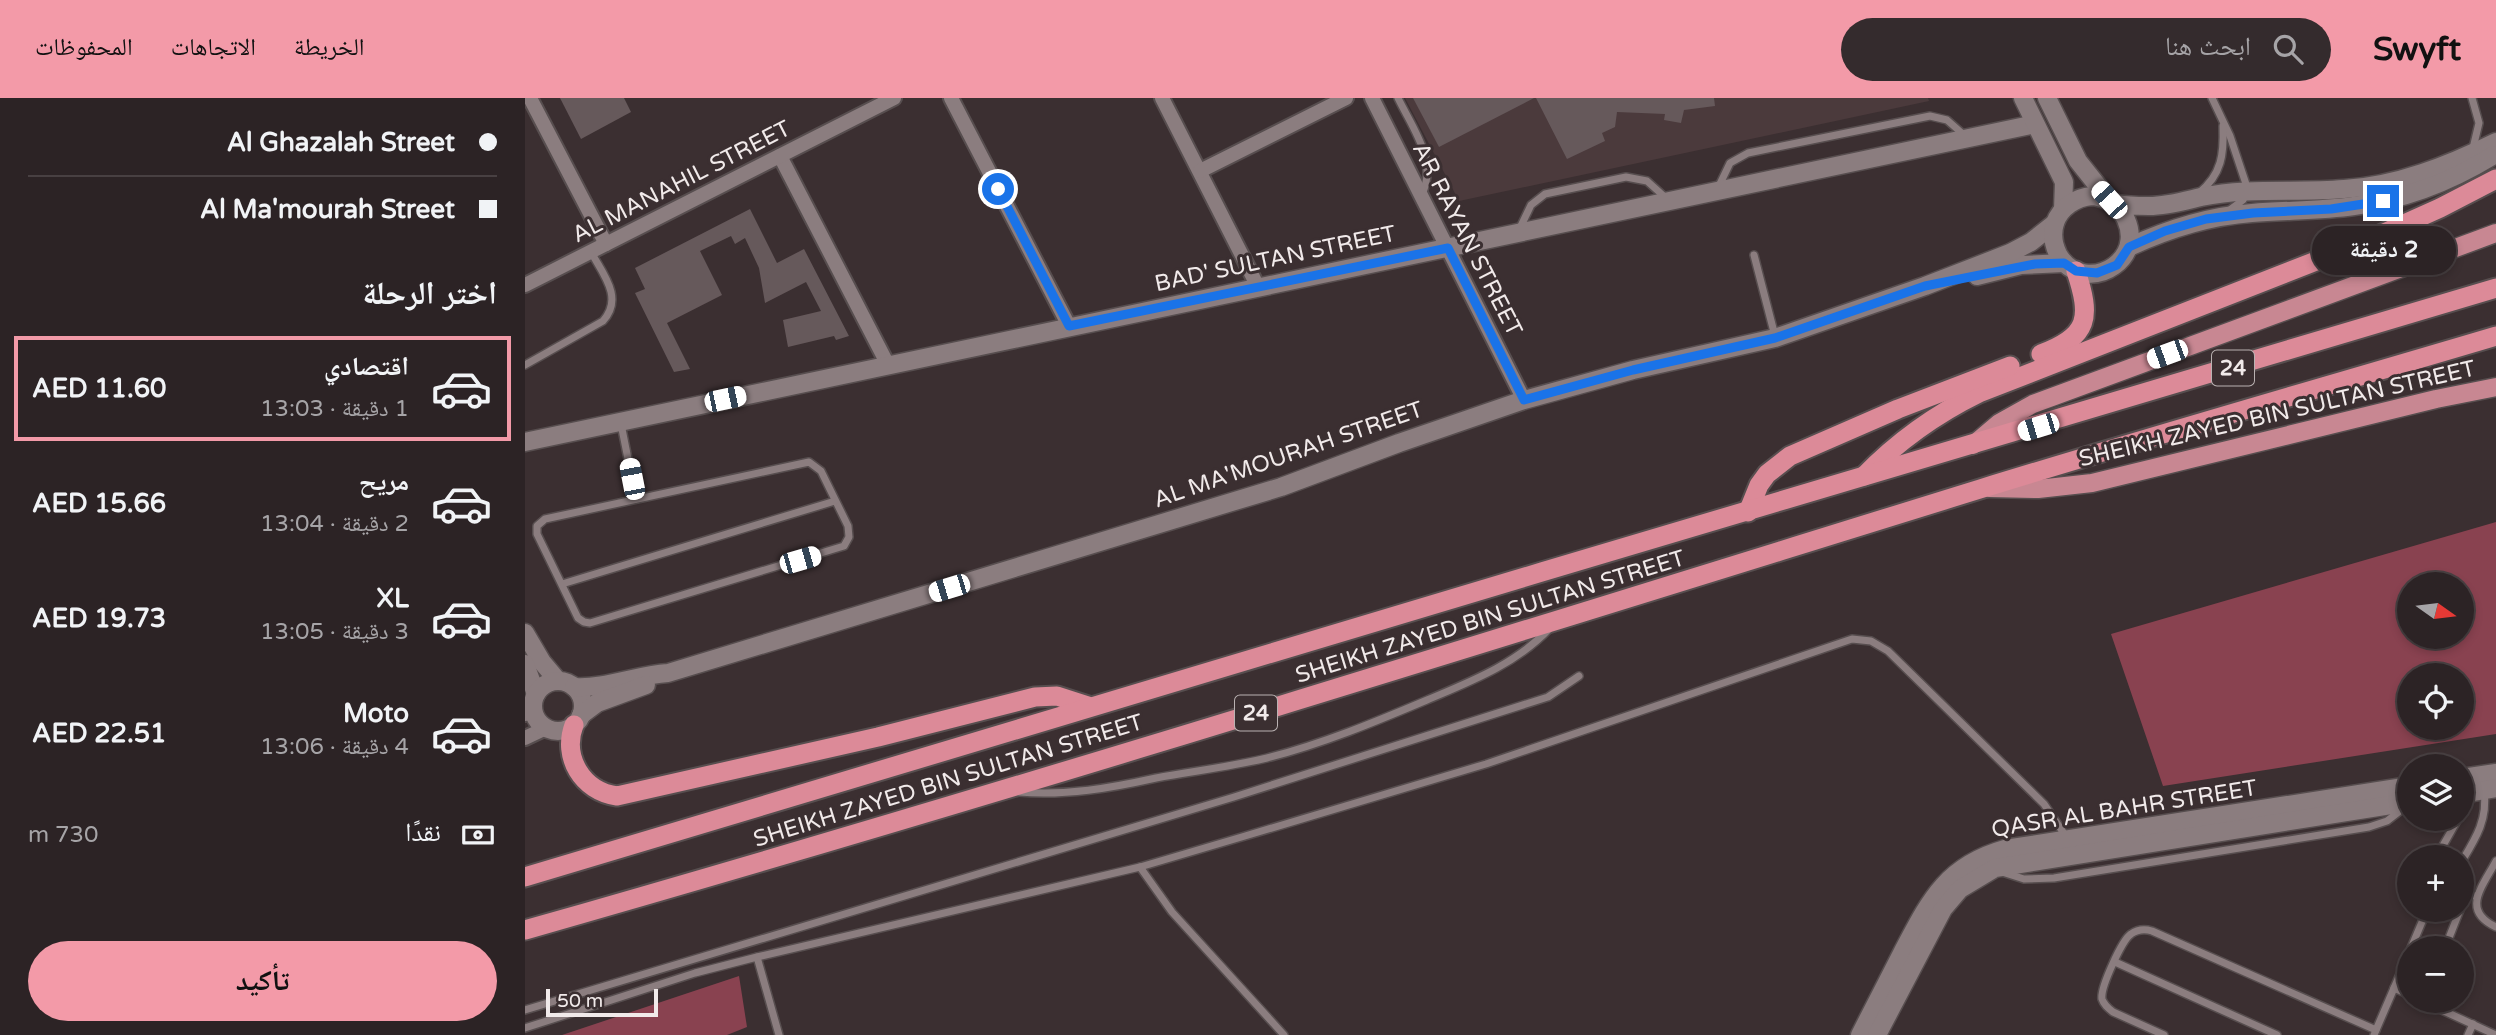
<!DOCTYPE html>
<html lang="ar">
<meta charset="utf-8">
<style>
:root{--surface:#2c2325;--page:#342b2d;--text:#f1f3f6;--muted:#a6a4a7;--line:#484042;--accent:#f39aa8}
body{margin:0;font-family:"Varela Round","Noto Naskh Arabic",sans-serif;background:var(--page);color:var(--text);direction:rtl;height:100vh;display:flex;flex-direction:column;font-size:26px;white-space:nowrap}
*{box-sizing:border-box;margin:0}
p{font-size:23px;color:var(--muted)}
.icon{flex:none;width:38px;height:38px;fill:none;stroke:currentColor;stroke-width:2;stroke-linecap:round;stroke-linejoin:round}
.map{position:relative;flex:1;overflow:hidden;direction:ltr}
.panel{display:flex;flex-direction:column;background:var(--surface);width:525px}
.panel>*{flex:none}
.guide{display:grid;align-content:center;height:154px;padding:0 28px;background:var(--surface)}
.needle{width:46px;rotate:104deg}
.tools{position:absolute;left:1872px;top:474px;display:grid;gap:14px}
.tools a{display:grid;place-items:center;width:77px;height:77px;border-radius:50%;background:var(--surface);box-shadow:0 4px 10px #0003,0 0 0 2px var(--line);font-size:35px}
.scale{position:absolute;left:21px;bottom:18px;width:112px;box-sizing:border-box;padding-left:7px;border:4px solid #f1eaea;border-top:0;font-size:19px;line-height:24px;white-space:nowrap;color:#f1eaea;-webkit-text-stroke:5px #3b2f31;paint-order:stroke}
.end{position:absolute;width:32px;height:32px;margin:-16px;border:9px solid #1a73e8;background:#fff;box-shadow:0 0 0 4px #fff}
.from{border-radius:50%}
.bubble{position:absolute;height:49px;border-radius:24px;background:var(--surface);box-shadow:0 4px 10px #0003,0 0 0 2px var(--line);font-size:23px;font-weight:700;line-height:49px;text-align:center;direction:rtl}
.car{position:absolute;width:21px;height:42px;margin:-21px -10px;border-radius:9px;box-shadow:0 0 5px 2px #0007;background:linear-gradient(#fff 24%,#345 0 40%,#fff 0 76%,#345 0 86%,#fff 0)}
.guide b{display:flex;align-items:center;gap:24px;height:66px;font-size:26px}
.guide b+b{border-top:2px solid var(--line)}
.guide i{width:18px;height:18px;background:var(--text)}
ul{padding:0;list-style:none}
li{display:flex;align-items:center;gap:21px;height:105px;margin:0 14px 10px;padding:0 14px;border:4px solid transparent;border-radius:0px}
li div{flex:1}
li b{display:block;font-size:26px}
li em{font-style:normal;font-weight:700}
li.current{border-color:var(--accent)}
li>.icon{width:63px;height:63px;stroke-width:1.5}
h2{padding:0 28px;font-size:32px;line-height:84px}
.pay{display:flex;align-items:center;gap:18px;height:77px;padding:0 28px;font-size:26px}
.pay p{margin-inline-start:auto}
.cta{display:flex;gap:14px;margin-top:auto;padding:14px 28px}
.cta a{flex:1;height:80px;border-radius:42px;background:var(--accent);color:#111;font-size:28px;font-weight:700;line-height:80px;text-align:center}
header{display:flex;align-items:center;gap:42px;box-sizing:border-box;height:98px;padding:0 35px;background:var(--accent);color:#111}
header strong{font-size:33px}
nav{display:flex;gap:38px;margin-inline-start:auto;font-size:24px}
.search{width:490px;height:63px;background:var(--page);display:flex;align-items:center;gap:18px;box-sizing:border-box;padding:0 24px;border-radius:38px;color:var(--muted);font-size:26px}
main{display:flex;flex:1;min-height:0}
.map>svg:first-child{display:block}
.built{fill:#4b3a3c}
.green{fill:#894250;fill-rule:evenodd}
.building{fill:#66595b}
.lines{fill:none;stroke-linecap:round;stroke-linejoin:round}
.service-casing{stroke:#574e4f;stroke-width:10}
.minor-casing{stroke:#574e4f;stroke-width:18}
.tertiary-casing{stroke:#574e4f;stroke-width:21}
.secondary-casing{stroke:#574e4f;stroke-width:21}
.primary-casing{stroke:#574e4f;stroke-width:21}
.trunk-casing{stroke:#574e4f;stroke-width:23}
.service{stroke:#8b7d7f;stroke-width:7}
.minor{stroke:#8b7d7f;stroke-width:14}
.tertiary{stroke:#8b7d7f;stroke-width:18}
.secondary{stroke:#8b7d7f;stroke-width:18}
.primary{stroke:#c88792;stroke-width:18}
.trunk{stroke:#dc8a98;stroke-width:19}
.route{stroke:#1a73e8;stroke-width:9}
.labels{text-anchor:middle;stroke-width:6;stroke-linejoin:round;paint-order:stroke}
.shield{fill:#3b2f31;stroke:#bab2b2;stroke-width:2}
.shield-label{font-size:21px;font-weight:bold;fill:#f1eaea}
.street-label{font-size:23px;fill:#f1eaea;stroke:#3b2f31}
</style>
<header>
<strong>Swyft</strong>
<div class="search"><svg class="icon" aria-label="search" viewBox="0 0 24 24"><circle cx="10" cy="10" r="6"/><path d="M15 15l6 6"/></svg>ابحث هنا</div>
<nav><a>الخريطة</a><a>الاتجاهات</a><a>المحفوظات</a></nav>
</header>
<main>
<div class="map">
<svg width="1971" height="937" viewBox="0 0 1971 937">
<rect width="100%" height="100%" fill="#3b2f31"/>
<polygon class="built" points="880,0 1403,0 1404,3 934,103"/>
<g class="green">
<path d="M1971,424V636L1638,688L1586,536ZM1885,486H1937V539H1885ZM1885,578H1937V630H1885Z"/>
<polygon points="214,878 222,929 202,937 37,937"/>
</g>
<g class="building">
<polygon points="35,0 99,0 106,14 56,41"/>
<polygon points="888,0 1009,0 914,49"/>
<polygon points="1011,0 1189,0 1190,8 1159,12 1156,25 1139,22 1140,16 1092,14 1090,29 1077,35 1080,43 1042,61"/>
<polygon points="225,111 252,165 279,151 324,238 311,242 309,238 263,249 258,222 296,213 281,184 240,205 234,170 220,140 210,146 206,138 175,153 197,197 142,225 165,271 149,274 110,195 120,191 110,170"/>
</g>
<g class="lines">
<defs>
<g id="service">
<path d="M873,0C888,31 913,63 897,96"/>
<polyline points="1687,0 1705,38 1723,92 1718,102 1706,111"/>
<polyline points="1947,0 1954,25 1948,50"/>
<polyline points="1193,90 1205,65 1223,55 1405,18 1422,22 1439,37"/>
<path d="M1674,95C1697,76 1699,56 1698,28"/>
<polyline points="994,132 1006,107 1020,96 1101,79 1122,83 1142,101"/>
<polyline points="1229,157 1250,238"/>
<path d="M0,267L78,223C99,200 78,176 66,154"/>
<polyline points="96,326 111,401"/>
<polygon points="284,364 296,373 323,428 324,439 319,448 65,525 59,524 53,520 12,436 12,428 20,421"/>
<polyline points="37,486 310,403"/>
<path d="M494,694C541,698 586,690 631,680C668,673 705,669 742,660C797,646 850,624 902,602C947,583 991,566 1025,530"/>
<polyline points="1937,711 1943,696"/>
<polyline points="1915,760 1916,751 1933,721"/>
<path d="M1937,763C1951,740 1963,721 1959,693"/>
<path d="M1971,763C1958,788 1935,812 1971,829"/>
<polyline points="615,769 647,814 759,937"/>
<polyline points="1477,774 1499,781 1529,780 1844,729 1862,723 1880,709"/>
<polyline points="1937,792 1952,799"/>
<polyline points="1886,850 1902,812"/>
<polyline points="1920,850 1935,812"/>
<polyline points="232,859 254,937"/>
<polyline points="1590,864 1752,937"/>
<polyline points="1869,890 1885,897"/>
<polyline points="1897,903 1971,937"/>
<polyline points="0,912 709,699 1023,599 1054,578"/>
<polyline points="0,930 170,875 232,859 615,769 720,738 961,666 1327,541 1346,543 1363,553 1519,706 1542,740"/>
<polyline points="1851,932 1885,853"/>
<path d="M1639,937L1588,914C1583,910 1579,907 1577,901C1575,890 1597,842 1606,836C1613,831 1620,831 1627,833L1851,932L1849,937"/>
<polyline points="1943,937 1948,926"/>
</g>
<g id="minor">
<polyline points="5,0 81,146"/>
<polyline points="426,0 544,228"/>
<polyline points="637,0 733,189"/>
<polyline points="847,0 999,302"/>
<polyline points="255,58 363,267"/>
<polyline points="675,73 821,0"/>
<polyline points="0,187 369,0"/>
<polyline points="0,616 8,607"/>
<polyline points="0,640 21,630"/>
</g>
<g id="tertiary">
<polyline points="1452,178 1496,167 1539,165"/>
<polyline points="0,344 1510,26"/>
<polyline points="0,535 17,564 33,583"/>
<polyline points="0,566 11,596"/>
<circle cx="33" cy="608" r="25"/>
<path d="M49,589C81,591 111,577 143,575L756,389L874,345L999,302L1108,272L1250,240L1400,188L1485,155L1506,144L1530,125"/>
<polyline points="56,617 72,605 121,587"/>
<polyline points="1937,680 1971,675"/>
<polyline points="1937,696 1971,690"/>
<path d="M1335,937C1349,910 1363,882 1377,855C1404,804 1420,768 1480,751L1885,688"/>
<polyline points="1352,937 1418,811 1435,791 1470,770 1885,704"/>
</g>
<g id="secondary">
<polyline points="1498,0 1539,84 1538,111"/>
<polyline points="1522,0 1553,63 1584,102"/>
<path d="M1590,105C1637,158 1559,203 1533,156C1528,146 1527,135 1530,125C1535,110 1551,99 1567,98C1576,98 1584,104 1592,106C1602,108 1613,108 1624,108C1642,108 1659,103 1676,99C1726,89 1770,95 1819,91C1872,88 1924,67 1971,44"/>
<path d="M1604,149C1643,131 1684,118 1727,115C1761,112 1795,113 1829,108C1879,102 1927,83 1969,57"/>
</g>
<g id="primary">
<polyline points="1448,347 1474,325 1508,306 1971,135"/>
<polyline points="1464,390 1513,391 1567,385 1911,301 1971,289"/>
</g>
<g id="trunk">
<path d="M1516,256C1565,238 1566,219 1551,173"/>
<path d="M1339,378C1373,343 1411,316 1454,295L1837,145L1915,110L1971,81"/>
<polyline points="1223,414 1234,387 1242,376 1265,358 1373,311 1485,268"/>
<path d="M49,627C37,659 57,693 92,698L353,639L510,599L532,598L563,608"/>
<path d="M0,779C655,578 1315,388 1971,190"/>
<path d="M0,832C488,693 971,541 1455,391C1627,338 1799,289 1971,238"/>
</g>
</defs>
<use href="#service" class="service-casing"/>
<use href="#minor" class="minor-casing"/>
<use href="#tertiary" class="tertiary-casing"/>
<use href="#secondary" class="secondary-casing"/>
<use href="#primary" class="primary-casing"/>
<use href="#trunk" class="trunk-casing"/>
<use href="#service" class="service"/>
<use href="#minor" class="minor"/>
<use href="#tertiary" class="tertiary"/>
<use href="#secondary" class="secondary"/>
<use href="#primary" class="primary"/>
<use href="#trunk" class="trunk"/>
</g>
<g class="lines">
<polyline class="route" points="473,91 544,228 923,150 999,302 1108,272 1250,240 1400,188 1510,166 1539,165 1551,173 1572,175 1592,167 1604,149 1640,133 1681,121 1728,115 1806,111 1858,103"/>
</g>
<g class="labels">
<g class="shield">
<rect x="1687" y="252.5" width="42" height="35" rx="5"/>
<rect x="710" y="597.5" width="42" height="35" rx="5"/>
</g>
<g class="shield-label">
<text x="1708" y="277">24</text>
<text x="731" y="622">24</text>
</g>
<g class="street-label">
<text transform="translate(156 83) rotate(-27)" y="8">AL MANAHIL STREET</text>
<text transform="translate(943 141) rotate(63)" y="8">AR RAYAN STREET</text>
<text transform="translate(750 160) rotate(-12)" y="8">BAD' SULTAN STREET</text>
<text transform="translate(1752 315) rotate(-13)" y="8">SHEIKH ZAYED BIN SULTAN STREET</text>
<text transform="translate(763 356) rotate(-19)" y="8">AL MA'MOURAH STREET</text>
<text transform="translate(965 518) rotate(-17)" y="8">SHEIKH ZAYED BIN SULTAN STREET</text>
<text transform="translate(423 682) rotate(-17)" y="8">SHEIKH ZAYED BIN SULTAN STREET</text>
<text transform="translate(1599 710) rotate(-9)" y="8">QASR AL BAHR STREET</text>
</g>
</g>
</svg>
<div class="tools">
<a><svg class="needle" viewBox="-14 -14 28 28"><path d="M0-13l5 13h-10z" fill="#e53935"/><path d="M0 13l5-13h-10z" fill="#a6a4a7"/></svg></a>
<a><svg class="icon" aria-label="locate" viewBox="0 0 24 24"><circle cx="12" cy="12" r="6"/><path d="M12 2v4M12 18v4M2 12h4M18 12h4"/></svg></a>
<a><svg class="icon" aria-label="layers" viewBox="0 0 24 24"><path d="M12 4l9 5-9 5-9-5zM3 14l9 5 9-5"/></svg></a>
<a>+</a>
<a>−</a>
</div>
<div class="scale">50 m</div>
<i class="end from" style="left:473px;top:91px"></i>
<i class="end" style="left:1858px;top:103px"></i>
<div class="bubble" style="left:1787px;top:128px;width:144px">2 دقيقة</div>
<i class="car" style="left:1584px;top:102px;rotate:318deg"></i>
<i class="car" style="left:1642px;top:256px;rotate:250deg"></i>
<i class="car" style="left:200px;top:301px;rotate:78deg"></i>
<i class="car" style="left:1513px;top:329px;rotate:253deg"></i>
<i class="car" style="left:107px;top:381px;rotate:349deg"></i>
<i class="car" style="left:275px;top:462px;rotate:74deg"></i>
<i class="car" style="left:424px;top:490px;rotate:253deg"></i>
</div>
<section class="panel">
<div class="guide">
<b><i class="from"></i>Al Ghazalah Street</b>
<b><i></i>Al Ma'mourah Street</b>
</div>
<h2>اختر الرحلة</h2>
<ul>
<li class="current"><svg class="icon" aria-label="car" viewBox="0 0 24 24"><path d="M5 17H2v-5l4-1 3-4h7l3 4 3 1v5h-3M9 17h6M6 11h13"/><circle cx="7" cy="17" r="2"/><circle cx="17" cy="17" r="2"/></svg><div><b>اقتصادي</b><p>1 دقيقة · 13:03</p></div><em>AED 11.60</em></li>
<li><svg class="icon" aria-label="car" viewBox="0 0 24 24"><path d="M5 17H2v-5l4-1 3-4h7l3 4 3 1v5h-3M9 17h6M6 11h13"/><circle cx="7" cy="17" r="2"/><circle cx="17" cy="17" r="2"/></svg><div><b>مريح</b><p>2 دقيقة · 13:04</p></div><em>AED 15.66</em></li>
<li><svg class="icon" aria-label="car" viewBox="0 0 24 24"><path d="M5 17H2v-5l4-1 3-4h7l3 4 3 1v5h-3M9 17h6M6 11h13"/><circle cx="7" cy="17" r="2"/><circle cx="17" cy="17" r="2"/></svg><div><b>XL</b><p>3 دقيقة · 13:05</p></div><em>AED 19.73</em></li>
<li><svg class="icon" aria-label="car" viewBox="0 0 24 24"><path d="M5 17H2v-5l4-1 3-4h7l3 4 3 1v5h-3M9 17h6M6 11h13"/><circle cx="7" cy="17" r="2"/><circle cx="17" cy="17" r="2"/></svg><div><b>Moto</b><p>4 دقيقة · 13:06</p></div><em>AED 22.51</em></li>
</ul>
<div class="pay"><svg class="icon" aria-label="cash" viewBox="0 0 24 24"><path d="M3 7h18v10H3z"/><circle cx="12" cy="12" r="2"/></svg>نقدًا<p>730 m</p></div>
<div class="cta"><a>تأكيد</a></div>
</section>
</main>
